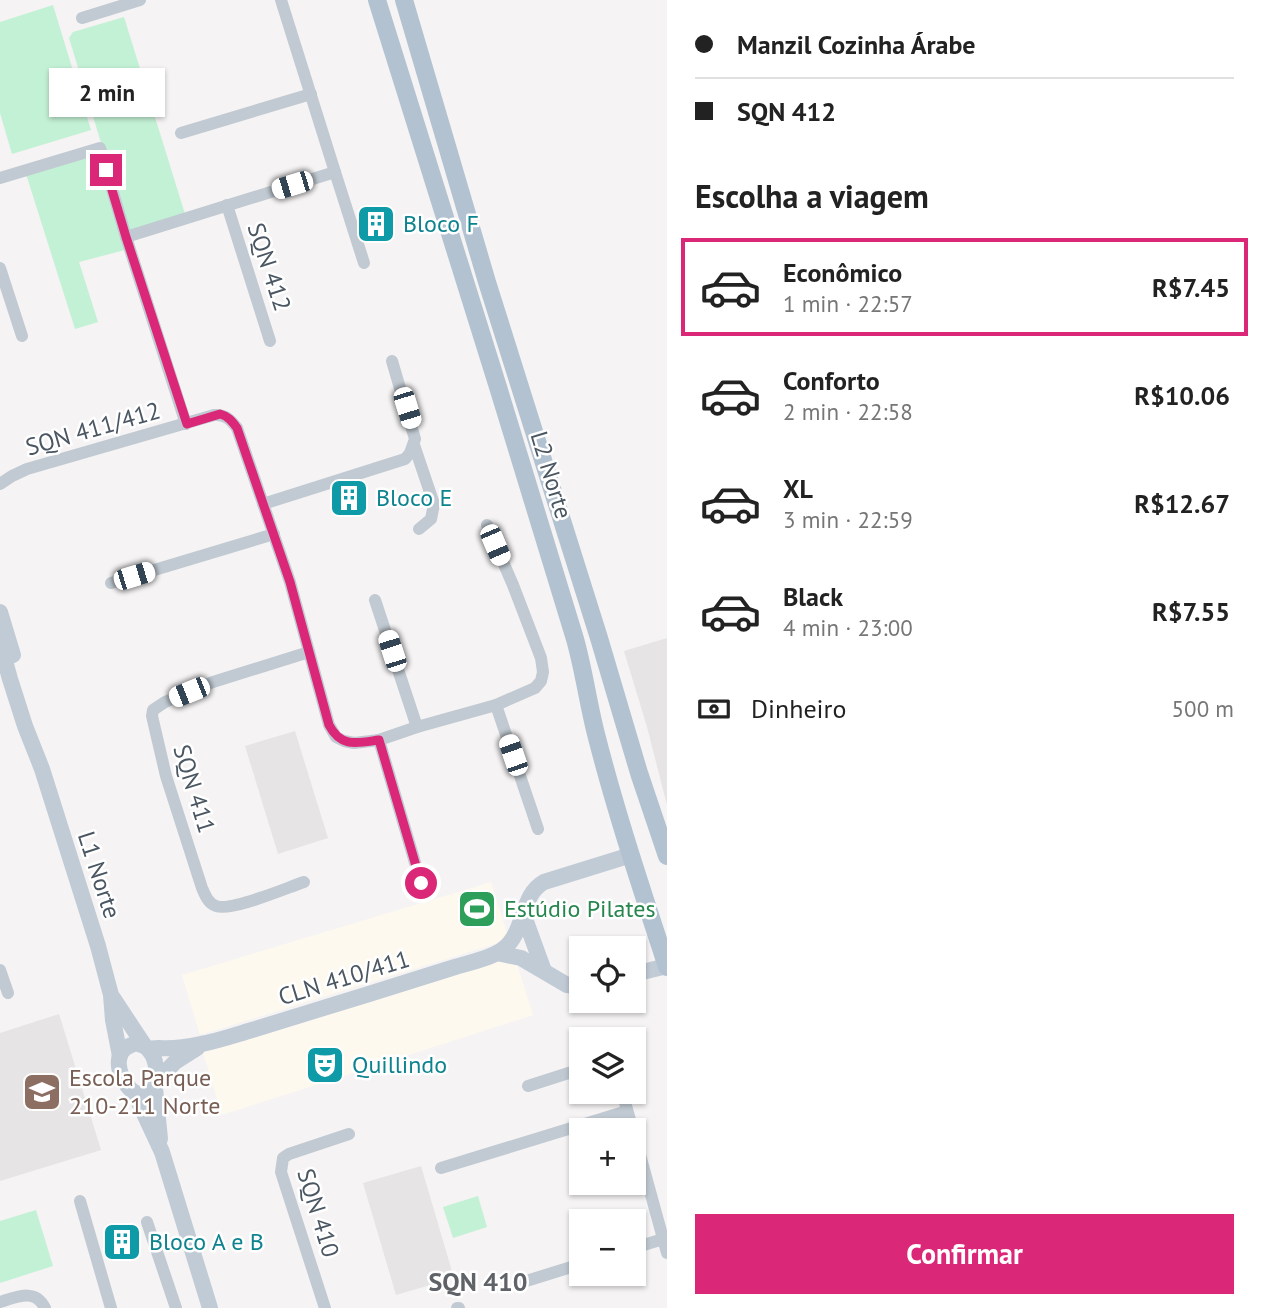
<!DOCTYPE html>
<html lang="pt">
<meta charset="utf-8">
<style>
:root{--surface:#fff;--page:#f6f6f6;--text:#222;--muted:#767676;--line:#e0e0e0;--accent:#db2777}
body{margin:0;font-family:"PT Sans",sans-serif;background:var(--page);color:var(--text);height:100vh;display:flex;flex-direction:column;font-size:26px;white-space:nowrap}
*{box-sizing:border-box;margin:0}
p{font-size:23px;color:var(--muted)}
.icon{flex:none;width:38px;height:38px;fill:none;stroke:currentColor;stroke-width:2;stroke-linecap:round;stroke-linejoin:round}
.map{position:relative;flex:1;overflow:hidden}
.panel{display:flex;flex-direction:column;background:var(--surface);width:595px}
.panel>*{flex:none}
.guide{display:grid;align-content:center;height:154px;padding:0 28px;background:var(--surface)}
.buttons{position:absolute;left:569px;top:936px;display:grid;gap:14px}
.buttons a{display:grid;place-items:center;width:77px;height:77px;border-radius:0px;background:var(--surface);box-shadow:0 2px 5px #0004;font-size:35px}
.end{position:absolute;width:32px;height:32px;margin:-16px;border:9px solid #db2777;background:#fff;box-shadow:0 0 0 4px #fff}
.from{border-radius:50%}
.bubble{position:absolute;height:49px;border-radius:0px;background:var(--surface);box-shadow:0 2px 5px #0004;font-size:23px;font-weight:700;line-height:49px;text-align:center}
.car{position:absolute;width:21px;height:42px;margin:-21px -10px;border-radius:9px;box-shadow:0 0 5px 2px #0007;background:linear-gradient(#fff 24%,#345 0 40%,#fff 0 76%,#345 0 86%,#fff 0)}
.guide b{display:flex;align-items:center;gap:24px;height:66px;font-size:26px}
.guide b+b{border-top:2px solid var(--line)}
.guide i{width:18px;height:18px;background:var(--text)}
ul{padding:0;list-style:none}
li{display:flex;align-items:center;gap:21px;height:98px;margin:0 14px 10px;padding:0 14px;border:4px solid transparent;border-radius:0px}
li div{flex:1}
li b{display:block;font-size:26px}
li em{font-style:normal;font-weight:700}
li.selected{border-color:var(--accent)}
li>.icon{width:63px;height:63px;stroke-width:1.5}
h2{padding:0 28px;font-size:32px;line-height:84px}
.pay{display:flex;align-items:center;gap:18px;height:77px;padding:0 28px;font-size:26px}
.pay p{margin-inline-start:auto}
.cta{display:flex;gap:14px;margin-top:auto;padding:14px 28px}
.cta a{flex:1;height:80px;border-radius:0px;background:var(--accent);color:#fff;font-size:28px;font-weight:700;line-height:80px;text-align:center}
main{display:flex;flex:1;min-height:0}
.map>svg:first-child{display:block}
.commercial{fill:#fdf9ef}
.education{fill:#e6e4e5}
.green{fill:#c3f1d5}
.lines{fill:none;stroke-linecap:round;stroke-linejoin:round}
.street{stroke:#c1cad2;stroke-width:12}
.secondary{stroke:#c1cbd6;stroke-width:16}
.primary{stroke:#b3c2d1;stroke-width:18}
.route{stroke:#db2777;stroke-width:9}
.labels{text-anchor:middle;stroke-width:5;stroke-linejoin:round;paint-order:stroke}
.culture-label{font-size:24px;fill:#0d838f;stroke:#fff;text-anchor:start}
.street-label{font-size:24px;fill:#4a5661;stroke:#fff}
.leisure-label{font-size:24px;fill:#27864d;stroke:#fff;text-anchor:start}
.education-label{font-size:24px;fill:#785e54;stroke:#fff;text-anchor:start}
.neighbourhood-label{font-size:26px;font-weight:bold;fill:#5f6368;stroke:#fff}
</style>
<main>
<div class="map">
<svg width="667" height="1308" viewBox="0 0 667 1308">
<rect width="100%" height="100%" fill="#f5f3f3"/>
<g class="commercial">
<polygon points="491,882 508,936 495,944 200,1035 182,975"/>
<polygon points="501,961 516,961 533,1015 222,1115 203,1053"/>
</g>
<g class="education">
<polygon points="667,638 667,805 647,727 624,651"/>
<polygon points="295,731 328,838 278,854 245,746"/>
<polygon points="59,1014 101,1150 0,1181 0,1033"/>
<polygon points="421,1166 454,1278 396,1295 363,1183"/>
</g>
<g class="green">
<polygon points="53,5 91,130 12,154 0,113 0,22"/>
<polygon points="124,17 185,214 128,231 69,38 73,32"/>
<polygon points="96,154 125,250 79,262 98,322 75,329 26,174"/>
<polygon points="478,1196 487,1227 453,1238 443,1207"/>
<polygon points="36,1210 53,1266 0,1283 0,1221"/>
</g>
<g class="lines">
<g class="street">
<polyline points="82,18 140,0"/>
<polyline points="181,133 311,94"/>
<polyline points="335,172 364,263"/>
<polyline points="0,178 100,148 126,237 186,424"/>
<polyline points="227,205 270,341"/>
<polyline points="126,237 335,172 281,0"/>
<polyline points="0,268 22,336"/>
<polyline points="414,445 434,504 431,519 419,529"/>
<path d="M0,484L12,476L27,469L214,415C225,414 230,419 237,428L290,582L329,725L336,737L344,741L354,743L379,740L417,727L496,705L535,688L541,681L543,672L541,658L513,585L487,525"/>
<polyline points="263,504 405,459 410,453 415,439 392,361"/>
<polyline points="111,583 274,534"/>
<polyline points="375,600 417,727"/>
<polyline points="496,705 538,829"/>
<polyline points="379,740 421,883"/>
<path d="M304,882C286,888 231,912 216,906C208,903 205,895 202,888L166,776L152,716L153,710L165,702L213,682L309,652"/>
<polyline points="0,970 8,993"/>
<polyline points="528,1086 581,1069"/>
<polyline points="622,1092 633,1130"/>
<polyline points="634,1133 667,1253"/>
<polyline points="441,1168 627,1111"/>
<polyline points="80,1201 111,1308"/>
<polyline points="147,1222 176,1308"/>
<polyline points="634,1248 663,1239"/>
<polyline points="523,1282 581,1264"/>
<path d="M0,1302C17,1297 35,1288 45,1308"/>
<polyline points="325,1308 281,1172 283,1158 289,1154 349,1134"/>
<polyline points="457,1308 459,1308"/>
</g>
<g class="secondary">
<polyline points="0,612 13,655"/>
<polyline points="0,643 10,679 25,726 42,769 98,946 111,995 113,1020 120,1056"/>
<polyline points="524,916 544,971"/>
<polyline points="497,953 521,958 567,985 581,987"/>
<polyline points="634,974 667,966"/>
<polyline points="113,998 144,1045"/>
<path d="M147,1048C151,1052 154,1057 155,1062C159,1074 158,1103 137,1094C122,1087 109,1055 129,1046C138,1041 141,1045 148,1048C152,1049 155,1048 159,1048C173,1049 187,1047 201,1044C218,1041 235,1035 252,1030C291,1018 330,1006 369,994C398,985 426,976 455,967C468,963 483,960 495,954C528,939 517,897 544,882L631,855"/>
<polyline points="157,1081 175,1062 197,1048"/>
<polyline points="155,1088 160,1139"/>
<polyline points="134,1092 162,1152 210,1308"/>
</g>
<g class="primary">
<path d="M377,0L498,387L575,639C584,671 588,703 596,734C616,813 642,890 667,967"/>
<polyline points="404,0 487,282 599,638 639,773 667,856"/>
</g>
</g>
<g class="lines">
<path class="route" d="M106,170L126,237L187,424L220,414C228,416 232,421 237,428L290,582L329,725C341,748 357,743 379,740L421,883"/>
</g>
<defs>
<symbol id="building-square" viewBox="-11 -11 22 22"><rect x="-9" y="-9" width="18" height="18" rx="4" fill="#0f9aa8" stroke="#fff"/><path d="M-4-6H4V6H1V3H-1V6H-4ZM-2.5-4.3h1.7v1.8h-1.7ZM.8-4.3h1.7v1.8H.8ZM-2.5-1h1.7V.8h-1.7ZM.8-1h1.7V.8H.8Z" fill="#fff"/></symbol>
<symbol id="stadium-square" viewBox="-11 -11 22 22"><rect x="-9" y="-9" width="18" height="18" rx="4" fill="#2e9e5b" stroke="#fff"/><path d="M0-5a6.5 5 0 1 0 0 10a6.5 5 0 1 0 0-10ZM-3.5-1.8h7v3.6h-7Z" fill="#fff"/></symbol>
<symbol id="theatre-square" viewBox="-11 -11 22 22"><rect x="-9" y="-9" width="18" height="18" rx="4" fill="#0f9aa8" stroke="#fff"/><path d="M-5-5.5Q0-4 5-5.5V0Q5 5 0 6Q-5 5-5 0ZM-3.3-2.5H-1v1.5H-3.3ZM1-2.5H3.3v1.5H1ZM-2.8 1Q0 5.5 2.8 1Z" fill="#fff"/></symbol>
<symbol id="school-square" viewBox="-11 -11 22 22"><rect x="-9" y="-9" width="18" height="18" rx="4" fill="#8d6e63" stroke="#fff"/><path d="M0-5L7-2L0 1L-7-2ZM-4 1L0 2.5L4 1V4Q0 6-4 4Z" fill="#fff"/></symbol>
</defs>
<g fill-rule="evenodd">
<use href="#building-square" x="354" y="202" width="44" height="44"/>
<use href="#building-square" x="327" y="476" width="44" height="44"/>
<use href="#stadium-square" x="455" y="887" width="44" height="44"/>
<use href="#theatre-square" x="303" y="1043" width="44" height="44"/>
<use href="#school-square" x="20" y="1070" width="44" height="44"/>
<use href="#building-square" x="100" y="1220" width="44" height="44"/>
</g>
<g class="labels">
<g class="culture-label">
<text x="403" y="232">Bloco F</text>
<text x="376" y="506">Bloco E</text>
<text x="352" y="1073">Quillindo</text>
<text x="149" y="1250">Bloco A e B</text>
</g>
<g class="street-label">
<text transform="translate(269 267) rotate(72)" y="8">SQN 412</text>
<text transform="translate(93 429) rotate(-16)" y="8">SQN 411/412</text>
<text transform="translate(551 475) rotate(73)" y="8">L2 Norte</text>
<text transform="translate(194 789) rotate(73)" y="8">SQN 411</text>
<text transform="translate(99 875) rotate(72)" y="8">L1 Norte</text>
<text transform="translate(344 978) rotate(-17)" y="8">CLN 410/411</text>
<text transform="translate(318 1213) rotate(73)" y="8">SQN 410</text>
</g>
<g class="leisure-label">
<text x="504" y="917">Estúdio Pilates</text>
</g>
<g class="education-label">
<text x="69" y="1086">Escola Parque<tspan x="69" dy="28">210-211 Norte</tspan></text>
</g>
<g class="neighbourhood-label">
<text x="478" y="1291">SQN 410</text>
</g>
</g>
</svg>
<div class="buttons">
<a><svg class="icon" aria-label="locate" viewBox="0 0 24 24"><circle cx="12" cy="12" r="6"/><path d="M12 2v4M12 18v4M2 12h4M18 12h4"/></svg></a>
<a><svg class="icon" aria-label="layers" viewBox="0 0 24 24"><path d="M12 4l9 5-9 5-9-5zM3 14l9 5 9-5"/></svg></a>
<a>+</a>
<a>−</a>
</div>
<i class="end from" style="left:421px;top:883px"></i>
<i class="end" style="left:106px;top:170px"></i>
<div class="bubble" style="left:49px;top:68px;width:116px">2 min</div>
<i class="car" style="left:292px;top:185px;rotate:253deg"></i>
<i class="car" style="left:407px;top:408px;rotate:163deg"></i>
<i class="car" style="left:495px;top:545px;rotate:157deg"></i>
<i class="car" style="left:134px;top:576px;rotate:73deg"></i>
<i class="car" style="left:392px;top:651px;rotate:342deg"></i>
<i class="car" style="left:189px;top:692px;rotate:248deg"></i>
<i class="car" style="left:513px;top:755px;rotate:341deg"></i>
</div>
<section class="panel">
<div class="guide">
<b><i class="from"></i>Manzil Cozinha Árabe</b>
<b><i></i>SQN 412</b>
</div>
<h2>Escolha a viagem</h2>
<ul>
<li class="selected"><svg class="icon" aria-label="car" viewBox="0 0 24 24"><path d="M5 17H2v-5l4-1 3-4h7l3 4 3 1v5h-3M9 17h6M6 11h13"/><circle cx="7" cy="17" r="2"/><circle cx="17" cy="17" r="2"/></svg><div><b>Econômico</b><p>1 min · 22:57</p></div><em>R$7.45</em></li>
<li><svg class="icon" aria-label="car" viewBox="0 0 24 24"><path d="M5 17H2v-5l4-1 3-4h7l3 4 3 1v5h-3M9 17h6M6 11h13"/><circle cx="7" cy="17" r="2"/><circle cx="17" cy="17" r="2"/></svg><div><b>Conforto</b><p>2 min · 22:58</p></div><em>R$10.06</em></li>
<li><svg class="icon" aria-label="car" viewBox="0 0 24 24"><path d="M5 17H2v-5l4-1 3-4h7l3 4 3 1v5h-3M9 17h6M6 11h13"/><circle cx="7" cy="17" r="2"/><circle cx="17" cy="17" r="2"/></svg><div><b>XL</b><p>3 min · 22:59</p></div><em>R$12.67</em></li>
<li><svg class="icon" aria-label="car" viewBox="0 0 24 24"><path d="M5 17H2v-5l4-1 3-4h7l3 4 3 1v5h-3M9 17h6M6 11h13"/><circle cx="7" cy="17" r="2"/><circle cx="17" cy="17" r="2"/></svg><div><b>Black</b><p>4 min · 23:00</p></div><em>R$7.55</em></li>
</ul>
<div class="pay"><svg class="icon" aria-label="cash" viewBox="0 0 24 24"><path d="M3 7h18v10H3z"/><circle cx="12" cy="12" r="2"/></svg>Dinheiro<p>500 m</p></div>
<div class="cta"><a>Confirmar</a></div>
</section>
</main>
